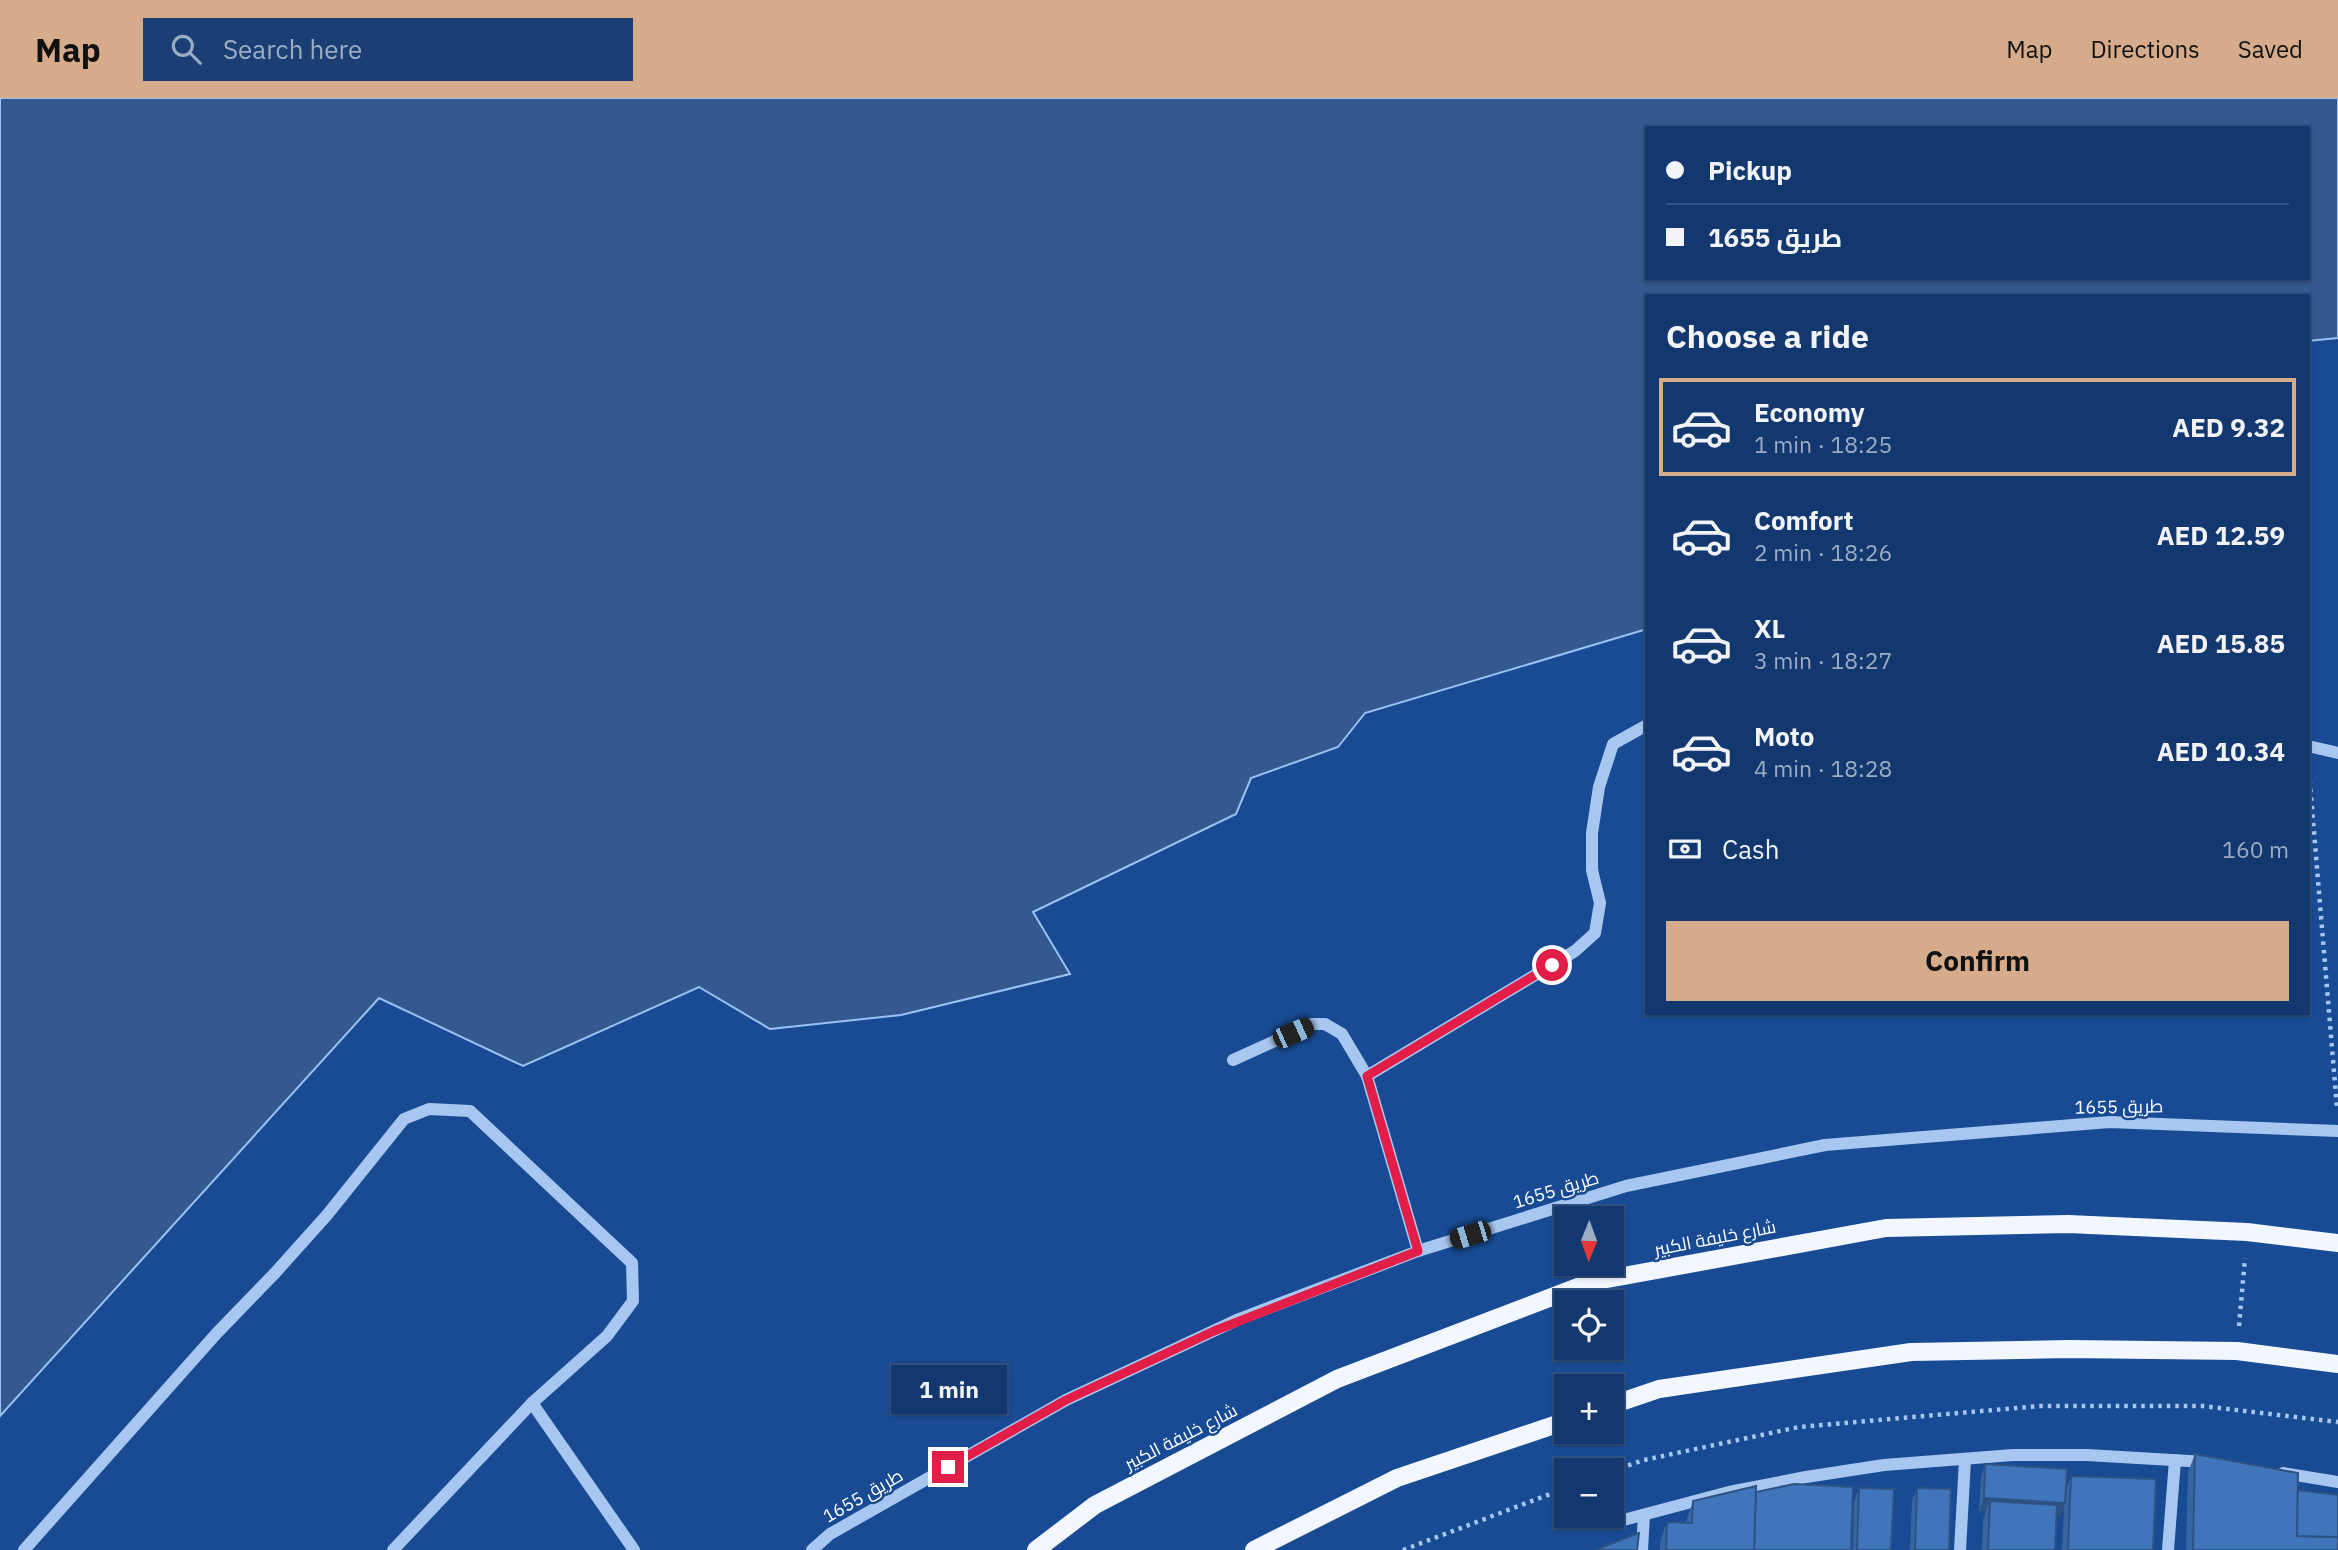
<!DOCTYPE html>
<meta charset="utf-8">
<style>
:root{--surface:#12386f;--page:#1b3f74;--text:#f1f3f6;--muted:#9cacc3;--line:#315282;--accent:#d6ab8b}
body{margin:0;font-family:"IBM Plex Sans",Cairo,sans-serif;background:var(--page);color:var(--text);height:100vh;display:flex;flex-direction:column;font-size:26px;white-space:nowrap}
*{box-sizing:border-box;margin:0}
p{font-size:23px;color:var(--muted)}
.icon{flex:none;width:38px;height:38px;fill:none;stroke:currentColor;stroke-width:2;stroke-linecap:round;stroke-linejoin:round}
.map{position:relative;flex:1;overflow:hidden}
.details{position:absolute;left:1645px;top:196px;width:665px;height:721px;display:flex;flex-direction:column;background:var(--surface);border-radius:0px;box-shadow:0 2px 5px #0004,0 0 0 2px var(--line)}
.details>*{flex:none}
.top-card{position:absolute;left:1645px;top:28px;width:665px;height:154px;border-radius:0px;box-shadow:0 2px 5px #0004,0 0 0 2px var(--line);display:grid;align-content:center;height:154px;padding:0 21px;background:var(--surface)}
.needle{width:46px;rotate:181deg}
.controls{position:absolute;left:1554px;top:1108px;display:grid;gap:14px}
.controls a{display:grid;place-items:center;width:70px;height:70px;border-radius:0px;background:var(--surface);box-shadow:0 2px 5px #0004,0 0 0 2px var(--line);font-size:35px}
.end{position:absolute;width:32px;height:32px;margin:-16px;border:9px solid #e11d48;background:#fff;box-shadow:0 0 0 4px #fff}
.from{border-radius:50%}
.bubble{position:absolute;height:49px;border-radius:0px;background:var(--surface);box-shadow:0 2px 5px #0004,0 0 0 2px var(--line);font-size:23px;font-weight:700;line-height:49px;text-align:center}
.car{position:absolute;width:21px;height:42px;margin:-21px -10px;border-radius:9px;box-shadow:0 0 5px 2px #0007;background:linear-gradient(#222 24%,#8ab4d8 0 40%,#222 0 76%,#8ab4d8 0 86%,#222 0)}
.top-card b{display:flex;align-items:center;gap:24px;height:66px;font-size:26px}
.top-card b+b{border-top:2px solid var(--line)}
.top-card i{width:18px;height:18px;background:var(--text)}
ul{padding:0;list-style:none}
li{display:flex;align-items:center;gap:21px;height:98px;margin:0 14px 10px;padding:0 7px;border:4px solid transparent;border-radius:0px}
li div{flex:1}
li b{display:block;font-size:26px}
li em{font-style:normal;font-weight:700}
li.active{border-color:var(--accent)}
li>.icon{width:63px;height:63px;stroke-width:1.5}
h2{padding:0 21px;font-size:32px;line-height:84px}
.pay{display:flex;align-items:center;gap:18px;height:77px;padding:0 21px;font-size:26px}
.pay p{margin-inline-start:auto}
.action{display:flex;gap:14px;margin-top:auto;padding:14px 21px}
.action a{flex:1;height:80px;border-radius:0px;background:var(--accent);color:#111;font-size:28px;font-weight:700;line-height:80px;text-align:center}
header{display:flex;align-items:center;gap:42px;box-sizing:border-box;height:98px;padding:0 35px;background:var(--accent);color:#111}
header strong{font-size:33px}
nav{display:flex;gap:38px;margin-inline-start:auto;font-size:24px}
.search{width:490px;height:63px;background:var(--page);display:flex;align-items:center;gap:18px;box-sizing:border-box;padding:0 24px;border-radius:0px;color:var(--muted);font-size:26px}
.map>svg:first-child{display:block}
.water{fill:#34598e;stroke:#9bc2f3;stroke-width:2;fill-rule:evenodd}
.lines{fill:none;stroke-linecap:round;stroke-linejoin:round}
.path{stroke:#a8c7f0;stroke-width:4.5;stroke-dasharray:3.5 5;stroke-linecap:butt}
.minor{stroke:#a8c7f0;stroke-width:12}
.major{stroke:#f2f7ff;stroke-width:18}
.wall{fill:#3765a1}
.shaded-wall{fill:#2d5283}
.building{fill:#4075bb;stroke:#2d5283;stroke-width:2}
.route{stroke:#e11d48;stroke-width:9}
.labels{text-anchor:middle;stroke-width:5;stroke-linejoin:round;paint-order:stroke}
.street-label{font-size:18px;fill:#fff;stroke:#184b94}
</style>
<header>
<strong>Map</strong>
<div class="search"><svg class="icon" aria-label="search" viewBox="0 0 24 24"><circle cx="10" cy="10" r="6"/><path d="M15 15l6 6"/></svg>Search here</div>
<nav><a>Map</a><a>Directions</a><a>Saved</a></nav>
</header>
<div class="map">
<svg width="2338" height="1452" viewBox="0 0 2338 1452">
<rect width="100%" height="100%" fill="#184b94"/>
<path class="water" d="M0,0H2338V240L2308,243V198H1647V531L1365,615L1338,649L1251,680L1236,716L1033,814L1070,876L901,917L770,931L699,889L523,968L379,900L0,1318ZM1647,30H2308V180H1647Z"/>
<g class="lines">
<g class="path">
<polyline points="2309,674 2337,1010"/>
<polyline points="2239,1228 2245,1160"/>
<polyline points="1612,1373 1644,1362 1799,1329 2039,1308 2203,1308 2338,1324"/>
<polyline points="1403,1452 1566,1390"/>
</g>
<g class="minor">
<polyline points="2308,648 2338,655"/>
<polyline points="1233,962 1312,926 1325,926 1342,936 1367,978 1418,1153"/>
<polyline points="1367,978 1575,853 1595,835 1600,805 1592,772 1592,735 1599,689 1613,646 1647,627"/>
<polyline points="532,1305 634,1452"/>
<polyline points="2283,1375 2338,1384"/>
<polyline points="1612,1425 1729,1394 1806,1379 1884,1367 2013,1357 2087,1357 2206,1364"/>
<polyline points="24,1452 216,1236 275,1175 327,1117 404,1021 429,1011 470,1013 632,1165 633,1203 607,1238 532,1305 393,1452"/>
<polyline points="812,1452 830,1436 1066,1302 1239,1221 1418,1153 1626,1088 1825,1047 2110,1024 2338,1033"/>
<polyline points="1642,1452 1644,1417"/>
<polyline points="1960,1452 1965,1362"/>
<polyline points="2168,1452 2175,1362"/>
</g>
<g class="major">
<polyline points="1612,1307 1659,1291 1911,1254 2069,1251 2237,1253 2338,1266"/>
<polyline points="1036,1452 1095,1407 1337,1281 1591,1184 1886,1130 2068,1126 2247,1134 2338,1145"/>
<polyline points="1254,1452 1397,1380 1566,1323"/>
</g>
</g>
<g class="wall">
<polygon points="2195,1356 2298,1392 2338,1452 2186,1452 2188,1374"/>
<polygon points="1985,1366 2066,1391 2071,1378 2153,1452 2062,1452 2064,1409 2060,1418 2056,1418 2055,1452 1982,1452 1983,1422 1986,1413 1979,1413 1981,1379"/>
<polygon points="1859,1390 1891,1452 1853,1452 1854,1403"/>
<polygon points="1917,1390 1949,1452 1910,1452 1912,1403"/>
<polygon points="1756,1394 1851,1452 1660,1452 1660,1443 1667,1424 1686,1425 1687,1421 1693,1403"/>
</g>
<polygon class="shaded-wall" points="1984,1400 2065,1405 2060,1418 1990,1413 1990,1403 1986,1413 1979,1413"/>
<g class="building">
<polygon points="2195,1356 2298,1375 2297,1438 2338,1439 2338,1452 2193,1452"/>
<polygon points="1985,1366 2067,1371 2065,1405 1984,1400"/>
<polygon points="2071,1378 2156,1381 2153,1452 2068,1452"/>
<polygon points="1794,1386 1853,1389 1851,1452 1754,1452 1756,1394"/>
<polygon points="1756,1388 1754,1452 1666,1452 1667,1424 1692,1425 1693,1403"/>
<polygon points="1859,1390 1894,1391 1891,1452 1857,1452"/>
<polygon points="1917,1390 1951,1391 1949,1452 1915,1452"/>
<polygon points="2298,1392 2338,1397 2338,1439 2297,1438"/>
<polygon points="1990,1403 2057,1407 2055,1452 1988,1452"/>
<polygon points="1639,1435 1637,1452 1595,1452"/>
</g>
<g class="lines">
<polyline class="route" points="948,1369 1066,1302 1214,1233 1418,1153 1367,978 1552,867"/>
</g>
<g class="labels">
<g class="street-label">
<text transform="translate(2119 1009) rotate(-1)" y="6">طريق 1655</text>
<text transform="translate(1556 1092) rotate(-17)" y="6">طريق 1655</text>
<text transform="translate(1715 1140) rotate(-11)" y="6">شارع خليفة الكبير</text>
<text transform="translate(1181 1339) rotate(-27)" y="6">شارع خليفة الكبير</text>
<text transform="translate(863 1398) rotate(-30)" y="6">طريق 1655</text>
</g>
</g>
</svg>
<div class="controls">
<a><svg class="needle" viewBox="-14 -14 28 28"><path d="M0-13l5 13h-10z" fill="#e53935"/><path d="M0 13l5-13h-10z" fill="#9cacc3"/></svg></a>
<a><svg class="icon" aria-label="locate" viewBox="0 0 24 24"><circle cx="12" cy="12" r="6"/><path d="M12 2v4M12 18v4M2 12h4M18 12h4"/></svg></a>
<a>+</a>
<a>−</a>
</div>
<i class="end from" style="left:1552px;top:867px"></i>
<i class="end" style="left:948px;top:1369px"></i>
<div class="bubble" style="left:891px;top:1267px;width:116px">1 min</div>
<i class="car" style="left:1293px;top:935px;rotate:66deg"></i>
<i class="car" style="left:1470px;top:1137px;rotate:253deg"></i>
<div class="top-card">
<b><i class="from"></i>Pickup</b>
<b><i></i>طريق 1655</b>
</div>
<section class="details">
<h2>Choose a ride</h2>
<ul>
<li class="active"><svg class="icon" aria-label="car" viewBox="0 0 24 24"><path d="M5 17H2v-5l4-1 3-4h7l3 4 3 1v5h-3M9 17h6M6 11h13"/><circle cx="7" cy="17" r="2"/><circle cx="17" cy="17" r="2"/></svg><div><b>Economy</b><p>1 min · 18:25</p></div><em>AED 9.32</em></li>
<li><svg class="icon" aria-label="car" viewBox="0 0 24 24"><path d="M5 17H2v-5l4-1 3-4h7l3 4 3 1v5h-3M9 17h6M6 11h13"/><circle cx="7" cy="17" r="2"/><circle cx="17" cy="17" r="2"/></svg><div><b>Comfort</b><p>2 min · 18:26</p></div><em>AED 12.59</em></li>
<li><svg class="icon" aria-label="car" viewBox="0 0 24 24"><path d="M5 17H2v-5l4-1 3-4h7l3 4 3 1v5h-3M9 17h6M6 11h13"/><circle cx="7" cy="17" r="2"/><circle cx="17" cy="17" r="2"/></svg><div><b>XL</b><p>3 min · 18:27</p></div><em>AED 15.85</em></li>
<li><svg class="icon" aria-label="car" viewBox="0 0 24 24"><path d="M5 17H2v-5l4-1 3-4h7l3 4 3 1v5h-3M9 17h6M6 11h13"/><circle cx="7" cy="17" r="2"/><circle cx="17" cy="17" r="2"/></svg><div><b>Moto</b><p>4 min · 18:28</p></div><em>AED 10.34</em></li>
</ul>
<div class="pay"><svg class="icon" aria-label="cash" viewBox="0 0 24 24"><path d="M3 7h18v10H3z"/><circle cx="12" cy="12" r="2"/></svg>Cash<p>160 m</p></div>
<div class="action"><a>Confirm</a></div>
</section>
</div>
